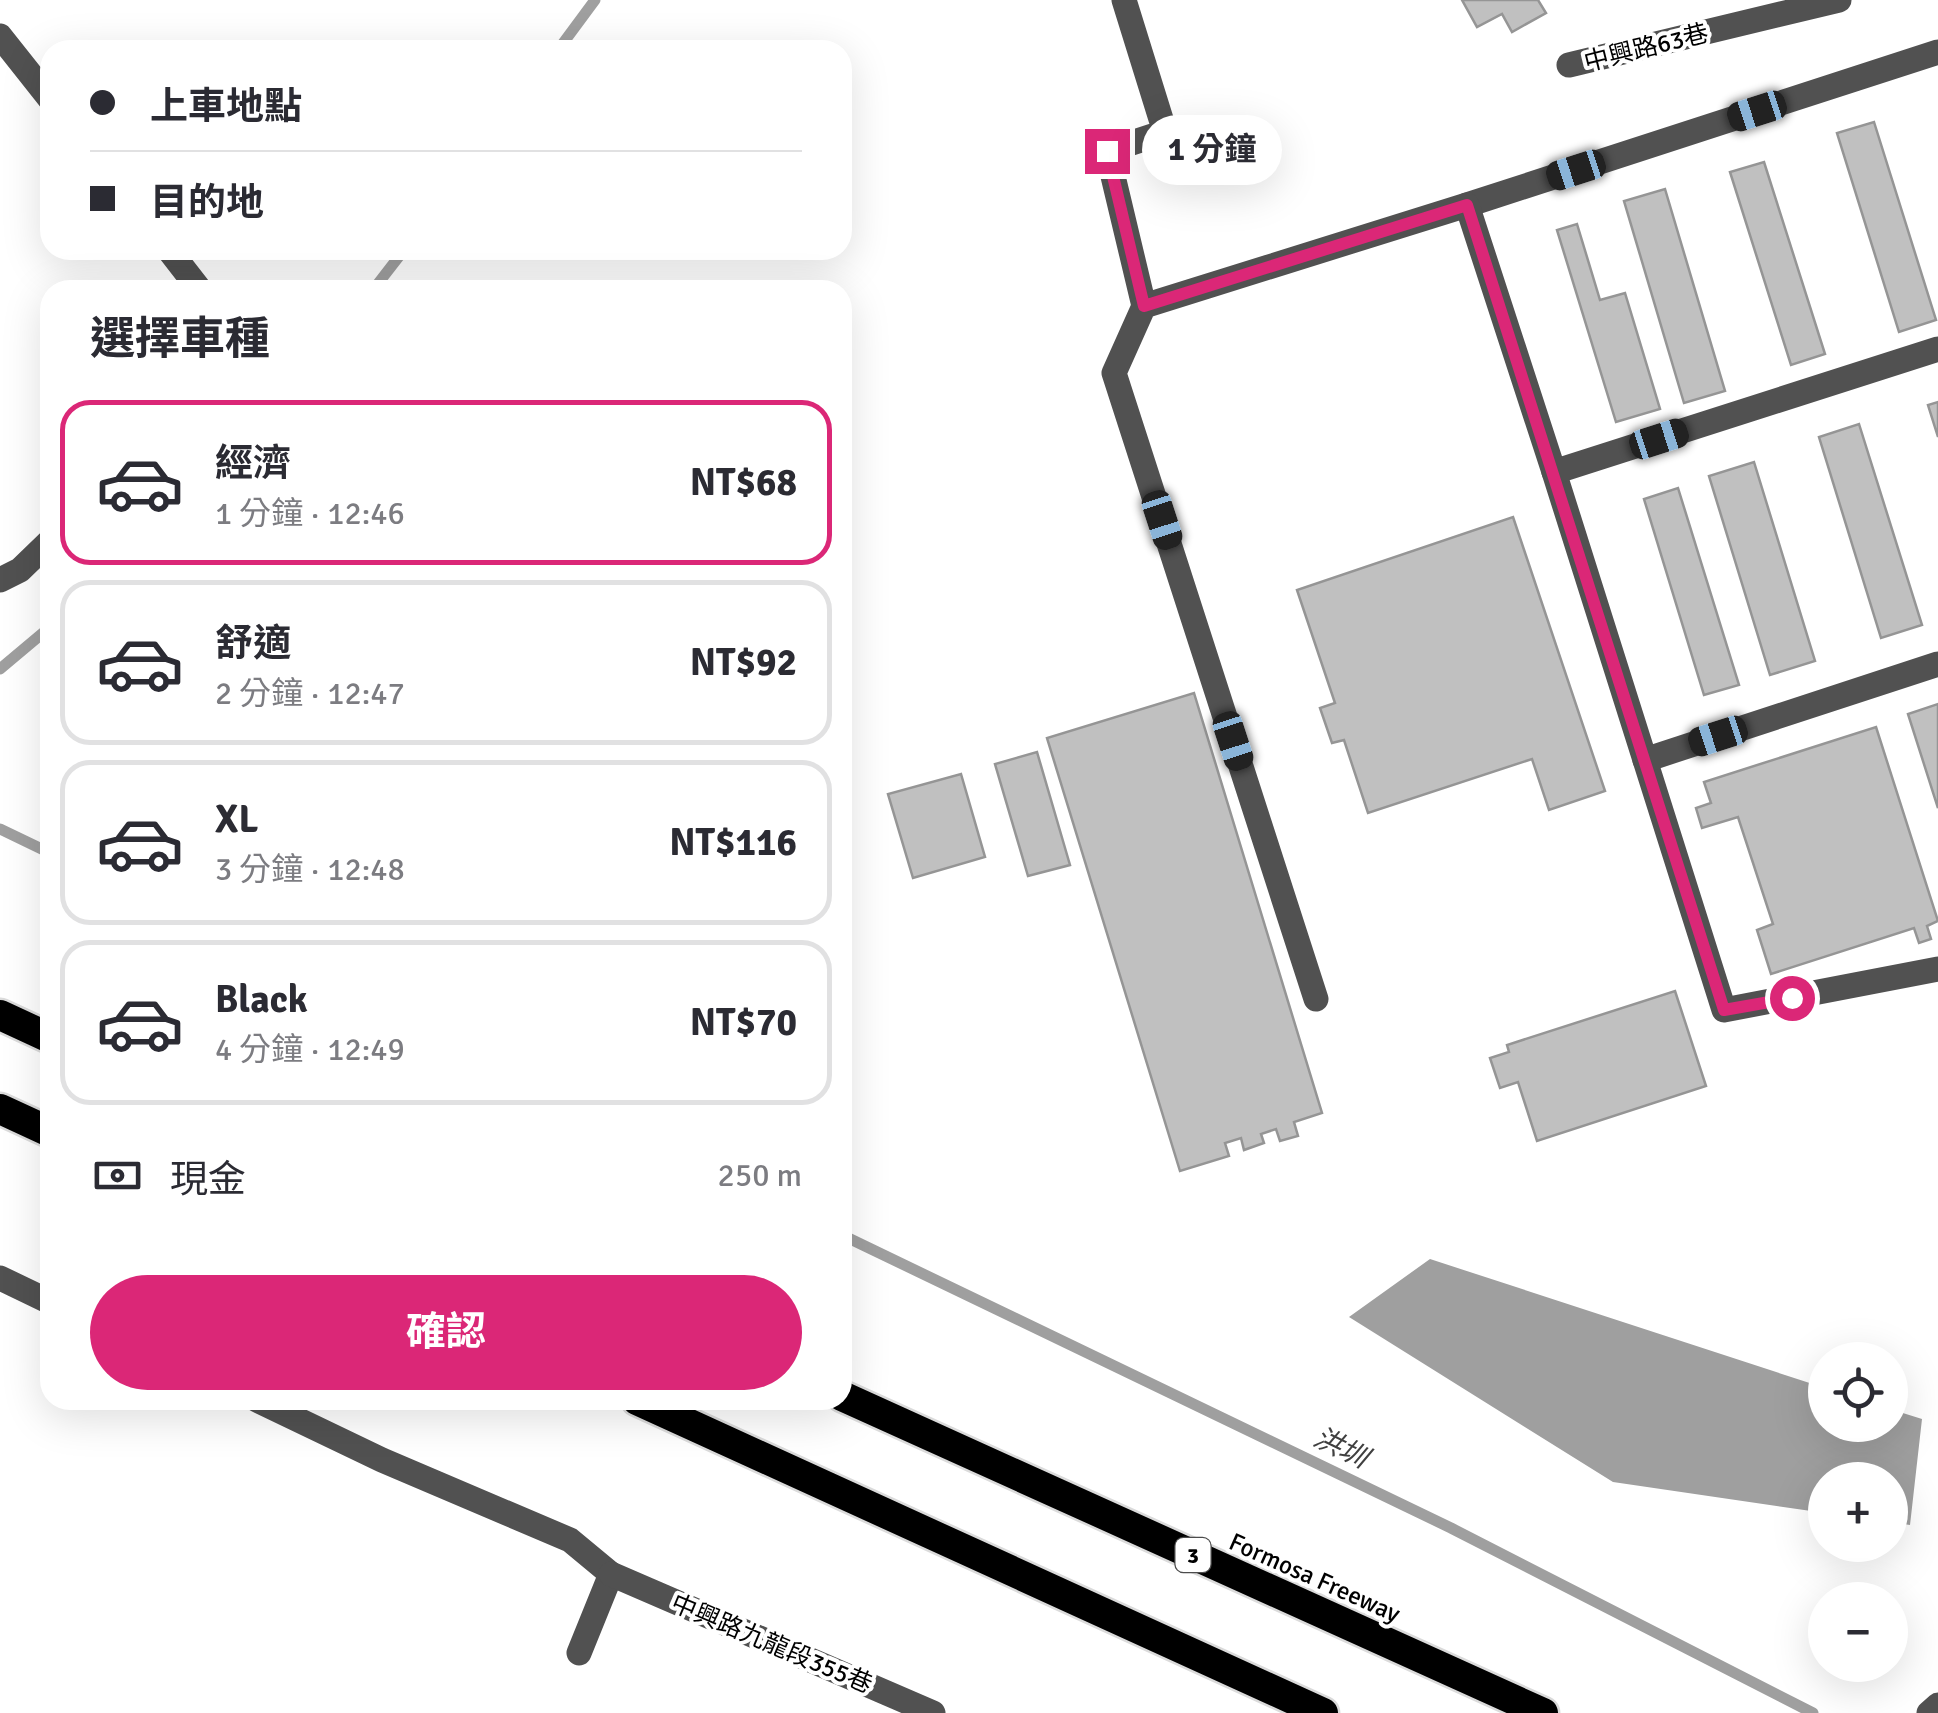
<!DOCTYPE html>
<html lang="zh-TW">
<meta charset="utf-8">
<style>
:root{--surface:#fff;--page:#f7f7f7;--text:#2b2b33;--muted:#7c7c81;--line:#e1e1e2;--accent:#db2777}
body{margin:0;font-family:Signika,"Noto Sans TC",sans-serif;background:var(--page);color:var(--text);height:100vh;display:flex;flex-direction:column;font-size:38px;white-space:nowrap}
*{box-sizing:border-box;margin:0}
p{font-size:32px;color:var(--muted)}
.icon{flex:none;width:55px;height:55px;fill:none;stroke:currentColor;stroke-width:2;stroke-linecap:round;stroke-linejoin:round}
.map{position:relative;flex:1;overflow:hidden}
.side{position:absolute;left:40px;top:280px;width:812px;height:1130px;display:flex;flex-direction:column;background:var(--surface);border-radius:30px;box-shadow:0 10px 40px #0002}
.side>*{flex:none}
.hud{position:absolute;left:40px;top:40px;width:812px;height:220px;border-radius:30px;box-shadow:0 10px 40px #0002;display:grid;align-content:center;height:220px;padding:0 50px;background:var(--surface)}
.fabs{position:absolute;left:1808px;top:1342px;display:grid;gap:20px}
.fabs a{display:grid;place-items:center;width:100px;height:100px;border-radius:50%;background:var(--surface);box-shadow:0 10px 40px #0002;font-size:50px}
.end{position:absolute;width:45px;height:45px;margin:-22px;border:12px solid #db2777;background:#fff;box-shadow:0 0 0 5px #fff}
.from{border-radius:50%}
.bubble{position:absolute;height:70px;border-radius:35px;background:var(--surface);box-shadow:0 10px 40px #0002;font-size:32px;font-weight:700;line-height:70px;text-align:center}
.car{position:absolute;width:30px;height:60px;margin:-30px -15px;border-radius:12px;box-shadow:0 0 8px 2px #0007;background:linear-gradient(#222 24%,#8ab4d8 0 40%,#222 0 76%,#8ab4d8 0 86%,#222 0)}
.hud b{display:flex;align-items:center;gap:35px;height:95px;font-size:38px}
.hud b+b{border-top:2px solid var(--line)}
.hud i{width:25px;height:25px;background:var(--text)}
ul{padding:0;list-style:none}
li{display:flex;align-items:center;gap:30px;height:165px;margin:0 20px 15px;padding:0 30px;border:5px solid var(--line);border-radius:30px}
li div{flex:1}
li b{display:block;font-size:38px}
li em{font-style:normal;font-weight:700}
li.active{border-color:var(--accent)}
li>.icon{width:90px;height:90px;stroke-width:1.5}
h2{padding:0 50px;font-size:45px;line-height:120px}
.pay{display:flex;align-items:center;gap:25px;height:110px;padding:0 50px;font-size:38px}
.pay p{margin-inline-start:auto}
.cta{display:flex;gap:20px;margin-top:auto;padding:20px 50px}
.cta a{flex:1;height:115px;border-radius:60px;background:var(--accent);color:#fff;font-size:40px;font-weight:700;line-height:115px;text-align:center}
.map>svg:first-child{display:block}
.water{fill:#9f9f9f}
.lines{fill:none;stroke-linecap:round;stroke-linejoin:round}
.stream{stroke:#9f9f9f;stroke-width:11}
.building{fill:#c0c0c0;stroke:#959595;stroke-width:2.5}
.highway-casing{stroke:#dbdbdb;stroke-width:35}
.minor{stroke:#515151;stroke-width:25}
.highway{stroke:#000;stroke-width:30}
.route{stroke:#db2777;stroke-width:12}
.labels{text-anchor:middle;stroke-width:8;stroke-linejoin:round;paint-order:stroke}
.shield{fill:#fff;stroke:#4c4c4c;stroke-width:2.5}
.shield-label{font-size:22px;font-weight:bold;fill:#000}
.street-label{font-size:25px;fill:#000;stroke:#fff}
.water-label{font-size:28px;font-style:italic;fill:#404040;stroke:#fff}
</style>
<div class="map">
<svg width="1938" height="1713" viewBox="0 0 1938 1713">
<rect width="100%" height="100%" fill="#fff"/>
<polygon class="water" points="1430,1259 1825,1388 1825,1425 1890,1425 1890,1409 1922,1419 1910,1525 1890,1522 1890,1480 1825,1480 1825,1513 1613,1482 1349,1317"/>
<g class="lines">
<g class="stream">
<polyline points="558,50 595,0"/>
<polyline points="373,290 404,250"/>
<polyline points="0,669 50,627"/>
<polyline points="0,829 50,853"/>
<polyline points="842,1235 1451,1528 1813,1713"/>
</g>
</g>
<g class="building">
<polygon points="1462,0 1538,0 1546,13 1512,32 1502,14 1477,27"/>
<polygon points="1874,122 1936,320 1899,332 1837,133"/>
<polygon points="1764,162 1825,354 1791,365 1730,172"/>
<polygon points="1665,189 1725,391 1684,403 1624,201"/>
<polygon points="1577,224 1600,300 1625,293 1660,409 1616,422 1557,230"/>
<polygon points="1938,402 1938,437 1928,405"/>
<polygon points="1859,424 1922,625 1881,638 1819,437"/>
<polygon points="1754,462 1815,661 1770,675 1709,476"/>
<polygon points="1678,488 1739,685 1704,695 1644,499"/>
<polygon points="1513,517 1605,791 1549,810 1532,759 1368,813 1344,740 1332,743 1320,708 1335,703 1297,590"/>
<polygon points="1194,693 1322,1113 1294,1122 1298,1136 1280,1141 1276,1129 1261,1134 1264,1143 1244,1150 1241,1138 1225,1143 1229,1156 1180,1171 1047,738"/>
<polygon points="1938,704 1938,808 1908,714"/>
<polygon points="1876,727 1938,921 1927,926 1931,939 1919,943 1914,928 1771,974 1757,930 1773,924 1738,817 1702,828 1696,808 1711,803 1704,782"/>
<polygon points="1037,752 1070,865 1028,876 995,764"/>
<polygon points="961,774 985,857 913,878 888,794"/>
<polygon points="1675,991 1706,1086 1537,1141 1518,1082 1500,1088 1490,1058 1509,1052 1507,1045"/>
</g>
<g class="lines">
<defs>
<g id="highway">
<polyline points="0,1015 50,1038"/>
<polyline points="0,1109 50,1132"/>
<polyline points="842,1396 1543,1713"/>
<polyline points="637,1400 1323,1713"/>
</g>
</defs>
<use href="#highway" class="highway-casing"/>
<g class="minor">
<polyline points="1124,0 1165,132 1107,151 1144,306"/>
<polyline points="0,36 50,99"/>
<polyline points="1569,65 1839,0"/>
<polyline points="1467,205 1938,52"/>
<polyline points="169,250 200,290"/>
<polyline points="1554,472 1724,1010 1938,969"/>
<polyline points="0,580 20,570 50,541"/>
<polyline points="1645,760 1938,664"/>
<polyline points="1316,999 1114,373 1144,306 1467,205 1554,472 1938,349"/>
<polyline points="0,1278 50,1302"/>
<polyline points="257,1400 382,1460 570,1540 611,1574 579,1653"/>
<polyline points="611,1574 933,1713"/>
<polyline points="1929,1713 1938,1705"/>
</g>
<use href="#highway" class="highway"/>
</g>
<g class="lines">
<polyline class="route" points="1107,151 1144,306 1467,205 1724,1010 1792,998"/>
</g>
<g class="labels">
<rect class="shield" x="1175.5" y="1538" width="35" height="34" rx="8"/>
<g class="shield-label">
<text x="1193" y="1563">3</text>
</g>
<g class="street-label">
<text transform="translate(1646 47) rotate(-14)" y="9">中興路63巷</text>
<text transform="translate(1315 1577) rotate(24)" y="9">Formosa Freeway</text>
<text transform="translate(772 1643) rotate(23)" y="9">中興路九龍段355巷</text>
</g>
<g class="water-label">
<text transform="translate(1341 1447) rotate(26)" y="10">洪圳</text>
</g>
</g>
</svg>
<div class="fabs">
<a><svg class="icon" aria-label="locate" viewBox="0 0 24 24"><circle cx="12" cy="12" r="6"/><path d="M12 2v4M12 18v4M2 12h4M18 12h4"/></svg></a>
<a>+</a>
<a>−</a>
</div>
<i class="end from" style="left:1792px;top:998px"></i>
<i class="end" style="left:1107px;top:151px"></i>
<div class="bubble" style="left:1142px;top:115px;width:140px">1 分鐘</div>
<i class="car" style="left:1757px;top:111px;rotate:252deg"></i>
<i class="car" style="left:1576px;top:170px;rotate:252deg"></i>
<i class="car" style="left:1659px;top:439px;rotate:72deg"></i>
<i class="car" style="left:1162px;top:520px;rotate:162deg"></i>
<i class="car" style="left:1718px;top:736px;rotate:252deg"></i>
<i class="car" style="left:1233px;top:741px;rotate:162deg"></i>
<div class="hud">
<b><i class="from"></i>上車地點</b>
<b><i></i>目的地</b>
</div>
<section class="side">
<h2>選擇車種</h2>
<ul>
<li class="active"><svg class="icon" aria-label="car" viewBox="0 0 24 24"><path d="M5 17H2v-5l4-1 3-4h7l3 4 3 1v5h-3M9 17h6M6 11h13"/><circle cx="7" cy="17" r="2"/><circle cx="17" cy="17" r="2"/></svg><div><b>經濟</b><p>1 分鐘 · 12:46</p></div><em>NT$68</em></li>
<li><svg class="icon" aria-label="car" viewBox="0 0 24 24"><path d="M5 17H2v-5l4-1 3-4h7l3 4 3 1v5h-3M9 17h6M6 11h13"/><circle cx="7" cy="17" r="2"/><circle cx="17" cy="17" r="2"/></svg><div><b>舒適</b><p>2 分鐘 · 12:47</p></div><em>NT$92</em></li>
<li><svg class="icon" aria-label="car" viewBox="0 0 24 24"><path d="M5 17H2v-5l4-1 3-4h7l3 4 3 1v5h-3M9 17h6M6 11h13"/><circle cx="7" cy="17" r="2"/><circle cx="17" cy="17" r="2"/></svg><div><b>XL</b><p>3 分鐘 · 12:48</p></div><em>NT$116</em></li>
<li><svg class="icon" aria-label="car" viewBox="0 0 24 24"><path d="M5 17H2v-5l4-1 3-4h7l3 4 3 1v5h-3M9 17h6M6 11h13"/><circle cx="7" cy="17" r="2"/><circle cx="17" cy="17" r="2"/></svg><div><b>Black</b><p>4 分鐘 · 12:49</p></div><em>NT$70</em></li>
</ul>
<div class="pay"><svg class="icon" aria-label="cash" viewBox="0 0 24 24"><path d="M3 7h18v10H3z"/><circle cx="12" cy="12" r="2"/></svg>現金<p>250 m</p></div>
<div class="cta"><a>確認</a></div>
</section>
</div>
